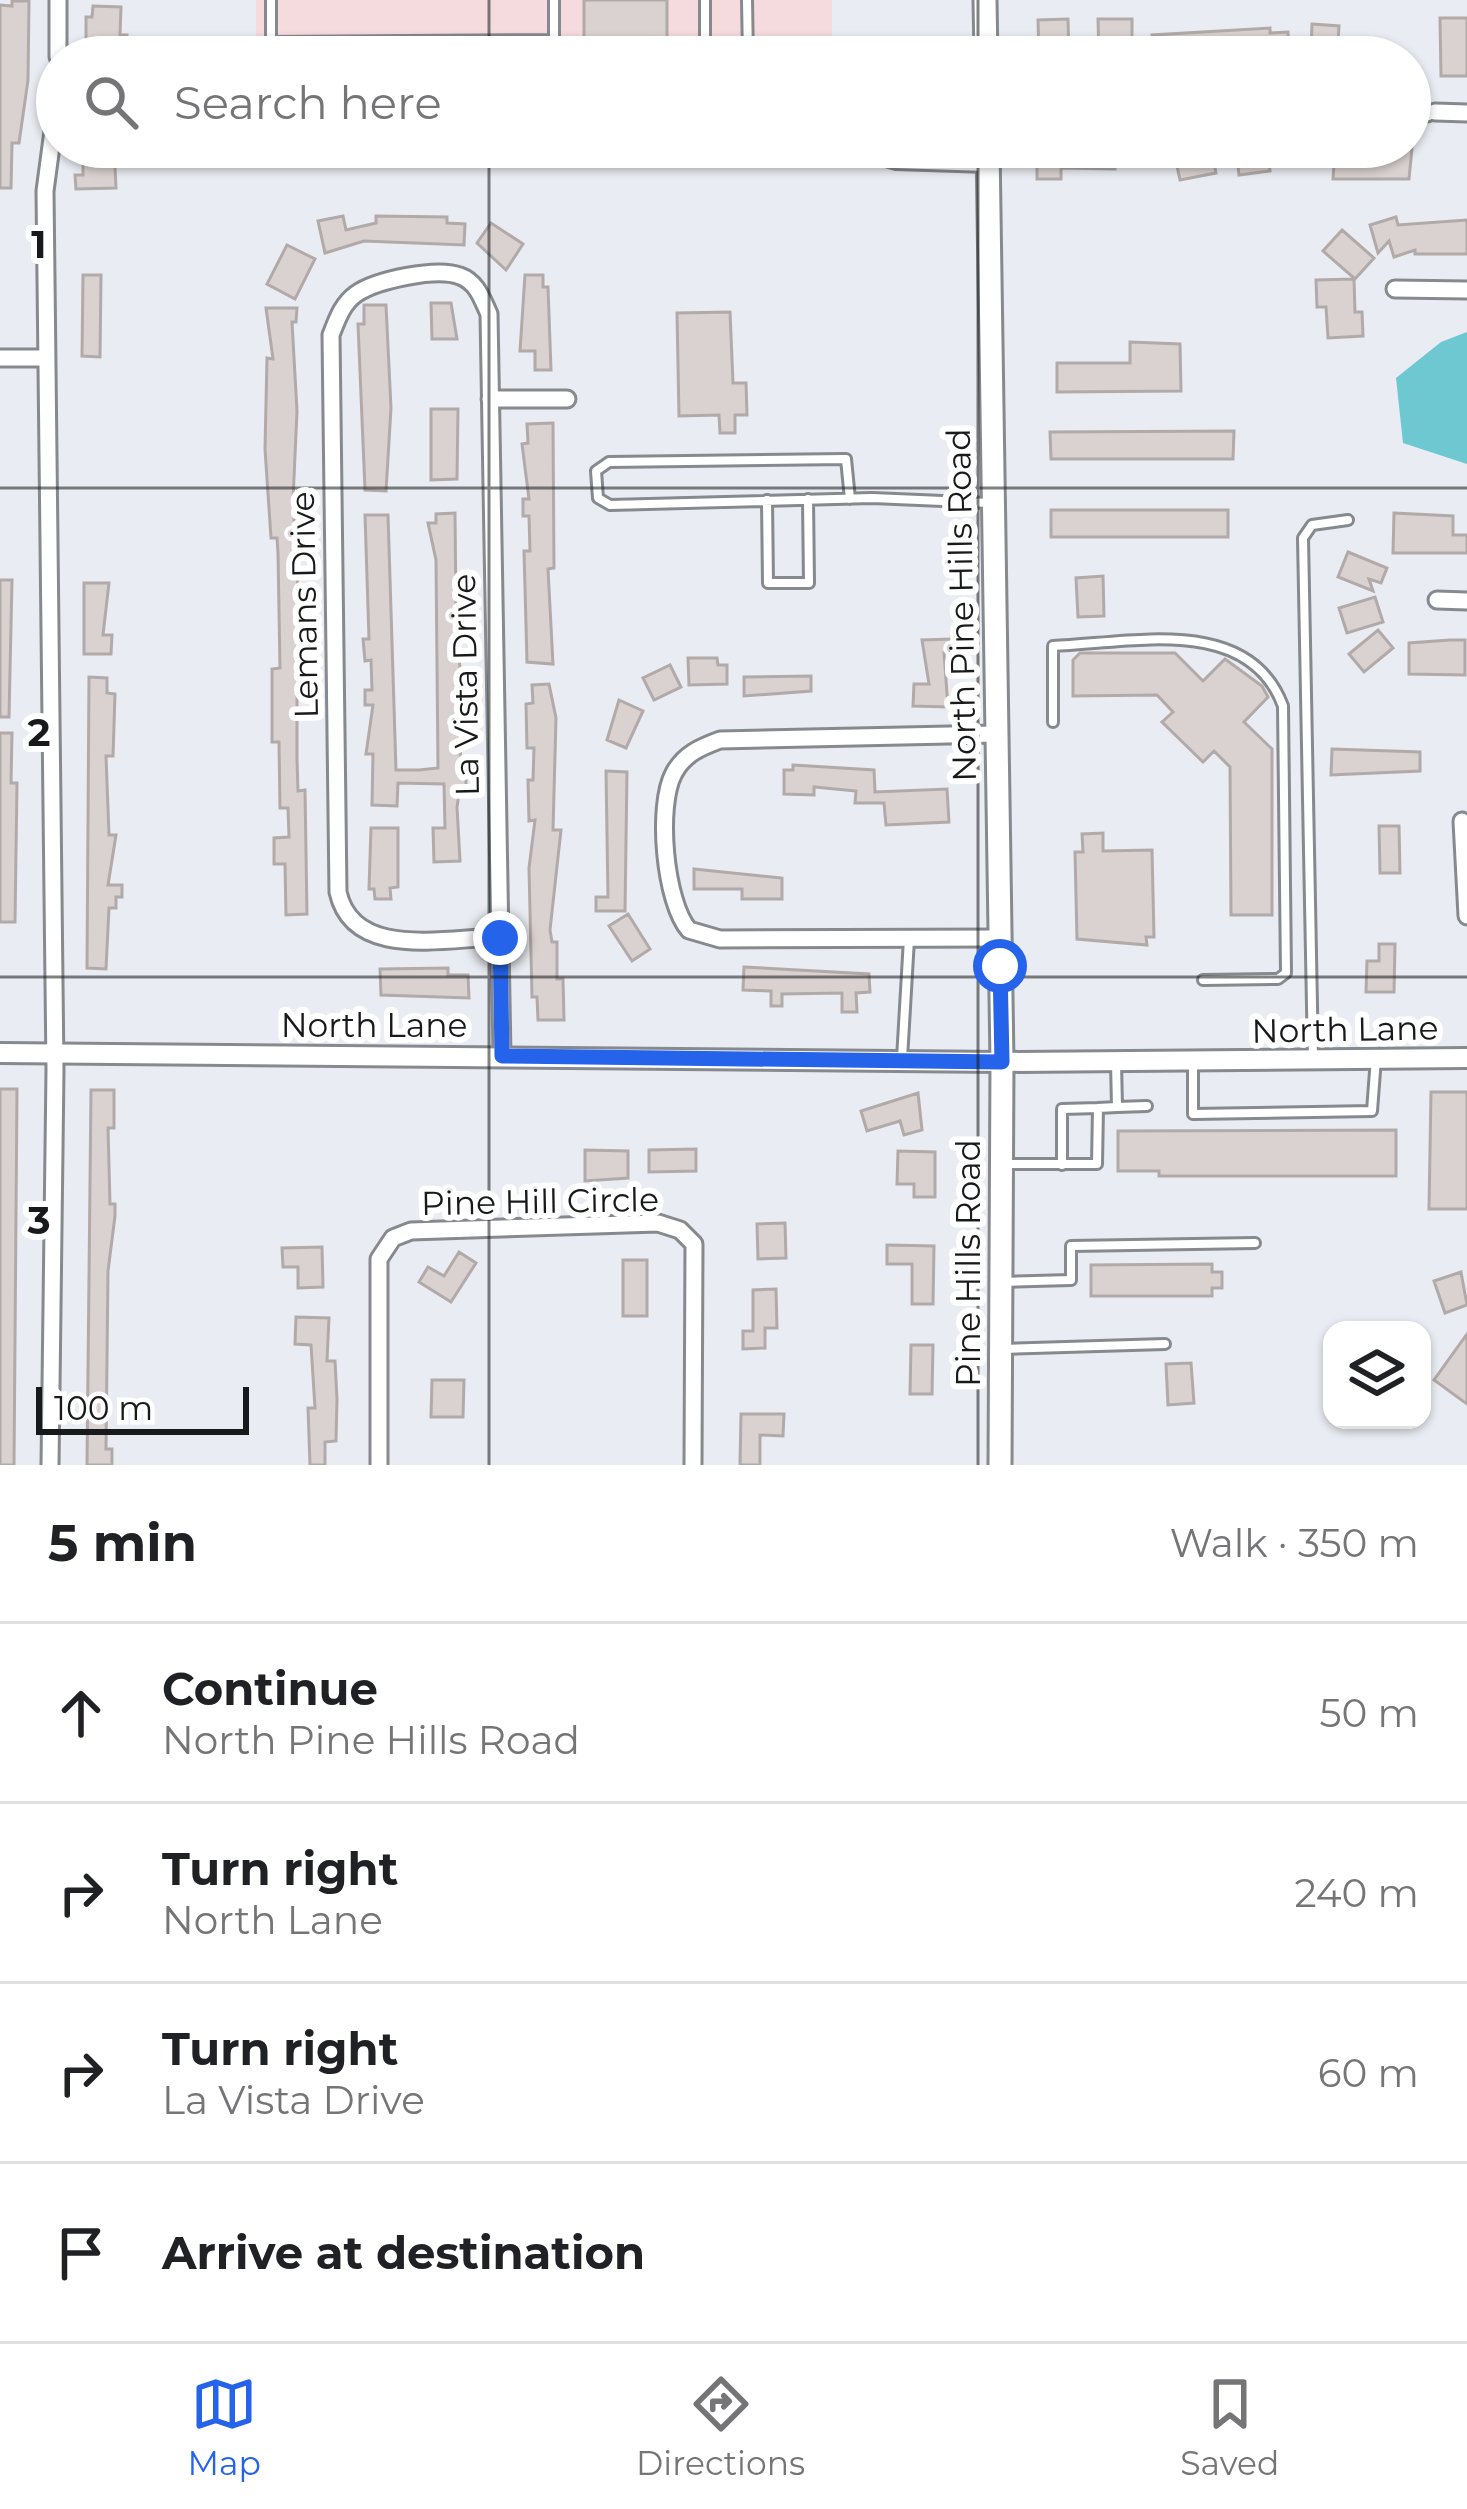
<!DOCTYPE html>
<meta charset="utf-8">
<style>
body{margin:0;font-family:Montserrat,sans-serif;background:#f2f2f2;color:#202124}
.controls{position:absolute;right:36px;bottom:36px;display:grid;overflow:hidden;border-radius:24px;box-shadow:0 3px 9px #0004}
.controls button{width:108px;height:108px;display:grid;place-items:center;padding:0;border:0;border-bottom:3px solid #e0e0e0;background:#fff;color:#202124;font:60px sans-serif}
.scale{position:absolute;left:36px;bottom:30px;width:213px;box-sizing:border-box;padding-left:12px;border:6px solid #18191b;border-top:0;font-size:33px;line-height:42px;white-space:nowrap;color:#18191b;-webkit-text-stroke:9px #fff;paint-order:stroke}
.stop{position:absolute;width:36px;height:36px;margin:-27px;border:9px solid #2563eb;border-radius:50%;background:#fff}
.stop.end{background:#2563eb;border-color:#fff;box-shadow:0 3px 12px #0008}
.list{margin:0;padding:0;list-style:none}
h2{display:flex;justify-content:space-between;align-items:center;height:156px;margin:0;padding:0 48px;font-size:51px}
h2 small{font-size:39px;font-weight:400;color:#757577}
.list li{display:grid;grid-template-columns:78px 1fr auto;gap:36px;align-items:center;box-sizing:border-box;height:180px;padding:0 48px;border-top:3px solid #e0e0e0}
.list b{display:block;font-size:45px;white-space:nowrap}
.list p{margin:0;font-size:39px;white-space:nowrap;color:#757577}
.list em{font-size:39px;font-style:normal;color:#757577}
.icon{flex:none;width:66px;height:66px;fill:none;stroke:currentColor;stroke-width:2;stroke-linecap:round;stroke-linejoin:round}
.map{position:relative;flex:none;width:1467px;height:1465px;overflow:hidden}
.search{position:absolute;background:#fff;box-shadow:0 3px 9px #0004;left:36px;right:36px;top:36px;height:132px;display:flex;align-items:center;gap:30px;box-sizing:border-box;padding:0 42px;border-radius:66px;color:#757577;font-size:45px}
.sheet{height:876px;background:#fff}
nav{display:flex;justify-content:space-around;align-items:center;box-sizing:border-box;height:168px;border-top:3px solid #e0e0e0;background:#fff;font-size:33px;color:#757577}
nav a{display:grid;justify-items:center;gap:6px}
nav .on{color:#2563eb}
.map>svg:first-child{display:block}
.commercial{fill:#f5dbde}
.water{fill:#6dc8d2}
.building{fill:#dad2d1;stroke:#b1aaa8;stroke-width:3}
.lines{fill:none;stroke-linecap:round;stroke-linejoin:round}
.service-casing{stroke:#86898e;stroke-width:14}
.minor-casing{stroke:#86898e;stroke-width:21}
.tertiary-casing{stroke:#86898e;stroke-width:24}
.secondary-casing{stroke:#86898e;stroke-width:27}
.service{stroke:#fff;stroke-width:8}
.minor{stroke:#fff;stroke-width:15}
.tertiary{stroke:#fff;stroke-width:18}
.secondary{stroke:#fff;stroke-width:21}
.route{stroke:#2563eb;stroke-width:15}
.grid{fill:none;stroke:#18191b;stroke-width:3;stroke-opacity:0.55}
.labels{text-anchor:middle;stroke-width:12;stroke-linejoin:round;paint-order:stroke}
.street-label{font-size:33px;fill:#18191b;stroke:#fff}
.grid-label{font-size:39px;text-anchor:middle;font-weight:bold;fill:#18191b;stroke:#fff;stroke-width:12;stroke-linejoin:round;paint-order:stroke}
</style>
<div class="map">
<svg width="1467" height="1465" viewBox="0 0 1467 1465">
<rect width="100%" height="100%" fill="#e9ecf2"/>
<path class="commercial" d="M 256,0 L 832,0 L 832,57 L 256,57 Z
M 256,147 L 831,147 L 831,163 L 256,154 Z"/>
<path class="water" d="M 1467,332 L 1467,464 L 1403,443 L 1396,378 L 1441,342 Z"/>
<path class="building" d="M 584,0 L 667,0 L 667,40 L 584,41 Z
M 12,1 L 29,1 L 28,80 L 19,143 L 12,143 L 11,188 L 0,188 L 0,5 L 12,6 Z
M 93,6 L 121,7 L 120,35 L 127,35 L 126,55 L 86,57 L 86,17 L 92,17 Z
M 1440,18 L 1467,18 L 1467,76 L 1441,76 Z
M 1068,19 L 1069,57 L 1039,57 L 1038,20 Z
M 1098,19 L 1132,19 L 1132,57 L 1099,57 Z
M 1312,24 L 1339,26 L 1337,57 L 1311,52 Z
M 1270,28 L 1270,33 L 1288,32 L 1289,57 L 1153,57 L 1152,35 Z
M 90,147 L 114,147 L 116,188 L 76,189 L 75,175 L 83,175 L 83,163 L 89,163 Z
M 1037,147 L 1115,147 L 1115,169 L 1061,168 L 1061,179 L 1037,179 Z
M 1173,147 L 1211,147 L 1216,173 L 1180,180 Z
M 1236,147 L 1267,147 L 1270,171 L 1239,175 Z
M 1335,147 L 1412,148 L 1409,179 L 1333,179 Z
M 343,216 L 346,230 L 376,223 L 376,216 L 447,217 L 447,223 L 465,224 L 464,245 L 364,241 L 325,253 L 318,221 Z
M 1396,217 L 1398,225 L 1467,220 L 1467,254 L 1415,254 L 1415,250 L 1394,257 L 1389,241 L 1378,253 L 1370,225 Z
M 491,223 L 523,244 L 506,270 L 477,243 Z
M 1342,230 L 1374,258 L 1355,279 L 1323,251 Z
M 287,245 L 315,259 L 295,299 L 267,284 Z
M 83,275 L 101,275 L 100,357 L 82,356 Z
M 525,275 L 543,275 L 543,287 L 548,287 L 551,370 L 535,370 L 535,351 L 520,351 Z
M 1354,279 L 1355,312 L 1362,312 L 1363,336 L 1328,338 L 1326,307 L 1317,307 L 1316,280 Z
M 431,303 L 451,303 L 457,339 L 432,339 Z
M 364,305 L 386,305 L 391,408 L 386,491 L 365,490 L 358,324 L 364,324 Z
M 266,308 L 297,308 L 296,322 L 292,322 L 297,411 L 293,500 L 303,684 L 297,684 L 297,759 L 298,791 L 305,790 L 307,914 L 286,915 L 285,864 L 274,864 L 274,838 L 289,837 L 288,808 L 280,808 L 279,742 L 272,742 L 272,669 L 280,668 L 278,553 L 277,538 L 271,538 L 265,449 L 267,358 L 273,359 Z
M 730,312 L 733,383 L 746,383 L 747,415 L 735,415 L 735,433 L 720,433 L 719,415 L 679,416 L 677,313 Z
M 1130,342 L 1180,344 L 1181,391 L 1057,392 L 1057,363 L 1130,363 Z
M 431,409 L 458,409 L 457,479 L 431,480 Z
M 553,423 L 554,568 L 548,569 L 553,664 L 527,662 L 524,551 L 530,551 L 529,516 L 523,516 L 523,499 L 529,499 L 522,444 L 528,443 L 527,424 Z
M 1234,431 L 1233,459 L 1051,459 L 1050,432 Z
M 1051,510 L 1228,510 L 1228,537 L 1051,537 Z
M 455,513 L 456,613 L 463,613 L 463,632 L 457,632 L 464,716 L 459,768 L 466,767 L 466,787 L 460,787 L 457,807 L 460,861 L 434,862 L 433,828 L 445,828 L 444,784 L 398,783 L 397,806 L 372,805 L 373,754 L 366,754 L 373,705 L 365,705 L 365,690 L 372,690 L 371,660 L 365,661 L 363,639 L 369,639 L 365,515 L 388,515 L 396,770 L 419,770 L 438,768 L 436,560 L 428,523 L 436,523 L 436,514 Z
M 1394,513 L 1453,516 L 1453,535 L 1467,535 L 1467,553 L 1393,553 Z
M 1348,552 L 1387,568 L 1381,583 L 1369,579 L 1373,591 L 1338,577 Z
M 1103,576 L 1104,616 L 1078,617 L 1076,578 Z
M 0,580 L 12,580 L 9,717 L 0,717 Z
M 84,583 L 109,583 L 103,635 L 112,635 L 111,654 L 84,654 Z
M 1375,597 L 1383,622 L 1347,633 L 1339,608 Z
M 1378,630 L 1393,648 L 1364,672 L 1349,654 Z
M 952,639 L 953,652 L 944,653 L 948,707 L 913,706 L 914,684 L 929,684 L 922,640 Z
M 1450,640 L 1465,640 L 1465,675 L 1409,674 L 1409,643 Z
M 1080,653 L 1175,653 L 1203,681 L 1225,659 L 1262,686 L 1268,697 L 1244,722 L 1272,749 L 1272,915 L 1231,915 L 1230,767 L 1214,751 L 1203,762 L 1162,722 L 1173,712 L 1157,695 L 1073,696 L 1073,660 Z
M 688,658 L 717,658 L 718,665 L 727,665 L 727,684 L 689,685 Z
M 670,665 L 681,687 L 654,700 L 643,678 Z
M 811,676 L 811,691 L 744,696 L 744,677 Z
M 89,677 L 107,678 L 107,693 L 115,694 L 113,756 L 106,756 L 109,835 L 116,835 L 108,885 L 122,885 L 122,897 L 116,897 L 116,908 L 109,908 L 106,969 L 87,968 Z
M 549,684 L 556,718 L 553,830 L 561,830 L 550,930 L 552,942 L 557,942 L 557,979 L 563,979 L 564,1020 L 538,1020 L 537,997 L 532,997 L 529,868 L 535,820 L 529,821 L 528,780 L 533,780 L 534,748 L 527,748 L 526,704 L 533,703 L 532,685 Z
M 619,700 L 643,711 L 626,748 L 607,740 Z
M 0,733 L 12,733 L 11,783 L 17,783 L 15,922 L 0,922 Z
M 1332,749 L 1420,752 L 1420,771 L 1331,775 Z
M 793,765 L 874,770 L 875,792 L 947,789 L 949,822 L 886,825 L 884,803 L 855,803 L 856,791 L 814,787 L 814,795 L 784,794 L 784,770 L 793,770 Z
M 606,771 L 627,772 L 625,911 L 596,911 L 596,897 L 608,897 Z
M 1379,826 L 1399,826 L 1400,873 L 1380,873 Z
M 371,828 L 398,828 L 398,887 L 390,888 L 391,899 L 375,899 L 374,889 L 369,889 Z
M 1103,833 L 1103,851 L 1152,850 L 1154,937 L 1146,937 L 1147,945 L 1077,939 L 1075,852 L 1083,852 L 1082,834 Z
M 694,869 L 782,878 L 782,899 L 742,899 L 742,889 L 694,889 Z
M 628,914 L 650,949 L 632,961 L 609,926 Z
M 1379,944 L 1395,944 L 1394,992 L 1366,992 L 1367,961 L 1379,961 Z
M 744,967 L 869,974 L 870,992 L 856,993 L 857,1012 L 842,1012 L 842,993 L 782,994 L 782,1006 L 771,1006 L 771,991 L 743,990 Z
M 448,968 L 448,975 L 468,975 L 469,998 L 381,995 L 380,969 Z
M 0,1089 L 17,1089 L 14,1465 L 0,1465 Z
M 91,1090 L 114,1090 L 114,1128 L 108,1128 L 110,1204 L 115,1204 L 115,1216 L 108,1271 L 106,1449 L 112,1449 L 112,1465 L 87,1465 Z
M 1431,1092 L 1467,1092 L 1467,1209 L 1429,1209 Z
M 918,1093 L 922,1130 L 904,1135 L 900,1121 L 867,1131 L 861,1111 Z
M 1396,1130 L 1396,1176 L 1159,1176 L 1159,1171 L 1118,1171 L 1118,1131 Z
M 696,1149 L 696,1171 L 649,1172 L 649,1150 Z
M 585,1150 L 628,1151 L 628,1178 L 585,1181 Z
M 898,1151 L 935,1152 L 935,1197 L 914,1197 L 914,1184 L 897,1184 Z
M 785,1223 L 786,1258 L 758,1259 L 757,1224 Z
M 887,1245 L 934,1246 L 933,1304 L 912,1304 L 912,1264 L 887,1264 Z
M 322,1247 L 323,1287 L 298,1288 L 298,1267 L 283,1267 L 282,1248 Z
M 459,1252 L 476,1263 L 451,1302 L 419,1282 L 428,1267 L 444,1276 Z
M 623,1260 L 647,1260 L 647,1316 L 623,1316 Z
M 1212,1264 L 1212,1272 L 1222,1272 L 1222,1288 L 1212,1288 L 1212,1296 L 1091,1296 L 1091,1265 Z
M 1461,1272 L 1467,1305 L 1445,1313 L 1434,1281 Z
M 776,1289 L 777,1328 L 765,1328 L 765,1348 L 743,1349 L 743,1331 L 753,1331 L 753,1290 Z
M 296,1317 L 329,1318 L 327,1361 L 335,1361 L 337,1399 L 336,1441 L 325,1442 L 325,1465 L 310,1465 L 308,1408 L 315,1408 L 311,1345 L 295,1344 Z
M 1467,1334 L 1467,1404 L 1434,1380 Z
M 911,1345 L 933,1345 L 932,1394 L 910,1394 Z
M 1191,1363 L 1194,1403 L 1168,1405 L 1166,1364 Z
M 432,1380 L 464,1380 L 463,1417 L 431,1417 Z
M 741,1414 L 784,1414 L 783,1436 L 760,1435 L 760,1465 L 740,1465 Z"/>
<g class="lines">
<defs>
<path id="service" d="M 554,0 L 554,57
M 705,0 L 705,57
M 747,0 L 748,57
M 271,42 L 554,40
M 271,57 L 271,0
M 568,147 L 651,147
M 837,147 L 896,164 L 987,167
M 850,499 L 846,459 L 609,462 L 596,471 L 598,498 L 610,505 L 872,498 L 990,503
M 767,500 L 768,583 L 809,583 L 808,499
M 1053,722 L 1053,646 C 1131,643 1249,614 1283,706 L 1286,973 L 1278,979 L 1203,980
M 1313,1058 L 1303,538 L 1312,525 L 1348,520
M 902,1059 L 909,939
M 1116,1062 L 1117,1107 L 1147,1106
M 1193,1062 L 1193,1114 L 1372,1111 L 1376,1058
M 1003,1164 L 1097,1164 L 1098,1108 L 1117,1107
M 1062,1165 L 1062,1109 L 1098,1108
M 1002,1282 L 1071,1280 L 1071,1246 L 1255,1243
M 1002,1349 L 1165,1344"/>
<path id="minor" d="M 58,57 L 58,0
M 1435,112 L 1467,113
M 1410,114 L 1427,113
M 1395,289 L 1467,290
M 0,358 L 46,358
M 490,399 L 567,399
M 1437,600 L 1467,601
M 996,734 L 720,740 C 701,747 684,754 674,773 C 656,806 665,903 689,930 L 720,939 L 1000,938
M 1462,821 L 1467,916
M 499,937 C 444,938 353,960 338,892 L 331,335 C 337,320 342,304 356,294 C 376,280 437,267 460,276 C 477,282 482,299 489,314 L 502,1056
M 50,1465 L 55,1070 L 45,191 L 57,101
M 379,1465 L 379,1259 L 393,1238 L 411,1231 L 658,1223 L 680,1230 L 694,1244 L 693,1465"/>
<path id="tertiary" d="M 0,1053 L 1002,1062 L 1467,1058"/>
<path id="secondary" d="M 985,0 L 986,57
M 988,147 L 1002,1062 L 1000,1465"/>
</defs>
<use href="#service" class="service-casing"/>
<use href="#minor" class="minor-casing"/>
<use href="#tertiary" class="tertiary-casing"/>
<use href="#secondary" class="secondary-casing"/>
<use href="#service" class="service"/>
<use href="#minor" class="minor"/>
<use href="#tertiary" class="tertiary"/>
<use href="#secondary" class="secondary"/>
</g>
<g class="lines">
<path class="route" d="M 500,938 L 502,1056 L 1002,1062 L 1000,966"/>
</g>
<path class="grid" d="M 489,0 L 489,57M 978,0 L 978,57M 489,147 L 489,1465M 978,147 L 978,1465M 0,488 L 1467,488M 0,977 L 1467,977"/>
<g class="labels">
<g class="street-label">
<text transform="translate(304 605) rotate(-91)" y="12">Lemans Drive</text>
<text transform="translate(961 605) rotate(-91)" y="12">North Pine Hills Road</text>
<text transform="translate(465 685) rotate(-91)" y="12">La Vista Drive</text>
<text x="374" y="1037">North Lane</text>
<text transform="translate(1345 1029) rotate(-1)" y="12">North Lane</text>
<text transform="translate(540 1201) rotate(-1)" y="12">Pine Hill Circle</text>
<text transform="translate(968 1263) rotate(-90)" y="12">Pine Hills Road</text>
</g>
</g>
<g class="grid-label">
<text x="39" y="258">1</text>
<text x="39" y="746">2</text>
<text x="39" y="1234">3</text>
</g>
</svg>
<div class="controls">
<button><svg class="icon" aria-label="layers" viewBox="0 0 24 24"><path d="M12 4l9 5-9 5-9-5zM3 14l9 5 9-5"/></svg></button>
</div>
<div class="scale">100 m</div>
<div class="stop" style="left:1000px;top:966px"></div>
<div class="stop end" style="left:500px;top:938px"></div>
<div class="search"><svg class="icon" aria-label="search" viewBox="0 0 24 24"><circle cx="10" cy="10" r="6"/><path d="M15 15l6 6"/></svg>Search here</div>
</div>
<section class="sheet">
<h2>5 min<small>Walk · 350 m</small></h2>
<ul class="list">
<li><svg class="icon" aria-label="ahead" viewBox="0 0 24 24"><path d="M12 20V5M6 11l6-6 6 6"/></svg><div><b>Continue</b><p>North Pine Hills Road</p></div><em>50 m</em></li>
<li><svg class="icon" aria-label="right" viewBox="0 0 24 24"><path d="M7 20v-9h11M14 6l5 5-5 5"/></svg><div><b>Turn right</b><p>North Lane</p></div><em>240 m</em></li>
<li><svg class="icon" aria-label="right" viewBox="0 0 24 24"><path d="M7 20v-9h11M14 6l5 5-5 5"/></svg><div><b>Turn right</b><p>La Vista Drive</p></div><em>60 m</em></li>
<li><svg class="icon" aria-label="arrive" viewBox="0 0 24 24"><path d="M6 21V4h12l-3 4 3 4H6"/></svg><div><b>Arrive at destination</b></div></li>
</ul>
</section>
<nav>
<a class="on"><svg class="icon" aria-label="map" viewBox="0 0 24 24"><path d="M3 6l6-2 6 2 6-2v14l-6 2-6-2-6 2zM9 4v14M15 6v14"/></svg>Map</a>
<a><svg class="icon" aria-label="directions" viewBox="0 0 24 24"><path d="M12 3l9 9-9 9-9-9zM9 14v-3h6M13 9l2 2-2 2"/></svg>Directions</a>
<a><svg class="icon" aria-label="saved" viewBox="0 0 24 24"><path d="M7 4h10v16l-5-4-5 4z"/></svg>Saved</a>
</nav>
